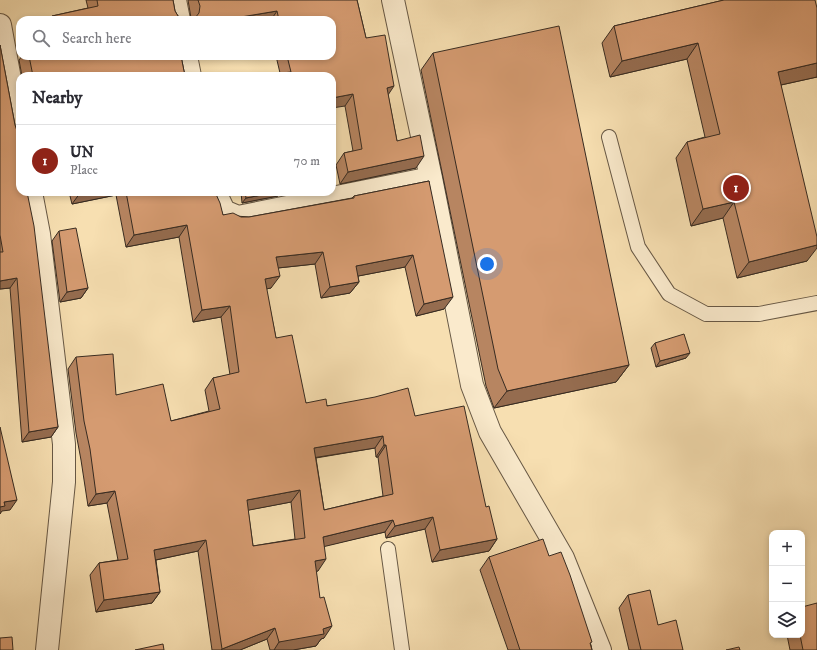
<!DOCTYPE html>
<meta charset="utf-8">
<style>
body{margin:0;font-family:"IM FELL DW Pica",serif;background:#f7f7f7;color:#2b2b33}
.controls{position:absolute;right:12px;bottom:12px;display:grid;overflow:hidden;border-radius:8px;box-shadow:0 2px 6px #0003}
.controls button{width:36px;height:36px;display:grid;place-items:center;padding:0;border:0;border-bottom:1px solid #e1e1e2;background:#fff;color:#2b2b33;font:20px sans-serif}
.you{position:absolute;left:487px;top:264px;width:14px;height:14px;margin:-10px;border:3px solid #fff;border-radius:50%;background:#1a73e8;box-shadow:0 0 0 6px #1a73e833}
.badge{display:grid;place-items:center;width:26px;height:26px;border-radius:50%;background:#8f2418;color:#fff;font-size:13px;font-weight:700}
.pin{position:absolute;translate:-50% -50%;border:2px solid #fff;box-shadow:0 1px 4px #0006}
.list{margin:0;padding:0;list-style:none}
h2{display:flex;justify-content:space-between;align-items:center;height:52px;margin:0;padding:0 16px;font-size:17px}
h2 small{font-size:13px;font-weight:400;color:#7c7c81}
.list li{display:grid;grid-template-columns:26px 1fr auto;gap:12px;align-items:center;box-sizing:border-box;height:72px;padding:0 16px;border-top:1px solid #e1e1e2}
.list b{display:block;font-size:15px;white-space:nowrap}
.list p{margin:0;font-size:13px;white-space:nowrap;color:#7c7c81}
.list em{font-size:13px;font-style:normal;color:#7c7c81}
.icon{flex:none;width:22px;height:22px;fill:none;stroke:currentColor;stroke-width:2;stroke-linecap:round;stroke-linejoin:round}
.map{position:relative;flex:none;width:817px;height:650px;overflow:hidden}
.search{position:absolute;background:#fff;box-shadow:0 2px 6px #0003;left:16px;top:16px;width:320px;height:44px;display:flex;align-items:center;gap:10px;box-sizing:border-box;padding:0 14px;border-radius:12px;color:#7c7c81;font-size:15px}
.panel{position:absolute;background:#fff;box-shadow:0 2px 6px #0003;left:16px;top:72px;width:320px;height:124px;border-radius:12px}
.map>svg:first-child{display:block}
.lines{fill:none;stroke-linecap:round;stroke-linejoin:round}
.lane-casing{stroke:#675845;stroke-width:16}
.street-casing{stroke:#675845;stroke-width:24}
.lane{stroke:#faeacc;stroke-width:14}
.street{stroke:#faeacc;stroke-width:22}
.wall{fill:#b78561;stroke:#372b21;fill-rule:evenodd}
.shaded-wall{fill:#956c4f;stroke:#372b21}
.building{fill:#d59b71;stroke:#372b21;fill-rule:evenodd}
</style>
<div class="map">
<svg width="817" height="650" viewBox="0 0 817 650">
<rect width="100%" height="100%" fill="#f7dfb1"/>
<filter id="stains"><feTurbulence type="fractalNoise" baseFrequency=".005" numOctaves="4"/><feColorMatrix values="0 0 0 0 .2 0 0 0 0 .09 0 0 0 0 .02 0 0 0 .5 -.17"/></filter>
<radialGradient id="worn" r=".72"><stop offset=".6" stop-color="#630" stop-opacity="0"/><stop offset="1" stop-color="#630" stop-opacity=".3"/></radialGradient>
<g class="lines">
<defs>
<path id="lane" d="M 609,137 L 638,247 L 669,294 L 706,314 L 759,314 L 817,303
M 388,549 L 402,650"/>
<path id="street" d="M 175,0 L 179,20
M 393,0 L 431,178 L 472,385 L 490,432 L 563,558 L 600,650
M 0,25 L 20,133
M 186,56 L 190,76
M 31,192 L 39,234 L 64,444 L 64,482 L 47,650
M 215,192 L 224,211 L 238,217 L 431,178"/>
</defs>
<use href="#lane" class="lane-casing"/>
<use href="#street" class="street-casing"/>
<use href="#lane" class="lane"/>
<use href="#street" class="street"/>
</g>
<path class="wall" d="M 86,0 L 173,0 L 175,11 L 178,16 L 183,20 L 185,20 L 49,20 L 52,16 L 88,8 Z
M 188,0 L 357,0 L 366,38 L 388,95 L 397,141 L 416,168 L 340,184 L 336,165 L 344,153 L 353,151 L 345,106 L 280,73 L 276,56 L 332,56 L 332,20 L 190,20 L 191,20 L 191,18 Z
M 724,0 L 817,77 L 781,85 L 807,261 L 737,278 L 723,218 L 691,226 L 676,158 L 687,142 L 705,137 L 687,59 L 610,77 L 602,43 L 614,26 Z
M 0,45 L 15,125 L 17,131 L 20,133 L 20,137 L 19,138 L 20,192 L 58,427 L 51,437 L 22,442 L 10,288 L 0,289 Z
M 433,53 L 629,365 L 616,382 L 494,408 L 486,386 L 421,70 Z
M 22,56 L 181,56 L 185,76 L 22,76 L 19,60 Z
M 429,181 L 444,309 L 416,316 L 405,267 L 358,276 L 359,282 L 350,293 L 321,298 L 315,264 L 278,268 L 271,288 L 266,289 L 276,338 L 306,403 L 415,416 L 486,507 L 497,539 L 489,551 L 432,562 L 425,529 L 386,538 L 385,532 L 324,546 L 318,571 L 316,571 L 324,638 L 321,639 L 316,646 L 293,650 L 270,650 L 267,639 L 240,650 L 212,650 L 198,551 L 156,560 L 160,592 L 152,603 L 96,612 L 90,575 L 99,563 L 118,560 L 107,503 L 88,506 L 81,460 L 76,433 L 68,369 L 76,357 L 116,395 L 171,421 L 209,411 L 205,390 L 213,378 L 230,375 L 221,317 L 193,322 L 179,237 L 126,247 L 116,195 L 72,204 L 69,192 L 215,192 L 223,215 L 249,217 L 352,198 L 354,196 ZM 375,448 L 376,457 L 378,457 L 383,496 L 324,510 L 316,458 ZM 291,502 L 295,539 L 253,546 L 248,510 Z
M 241,192 L 281,192 L 278,196 L 242,203 Z
M 59,231 L 88,288 L 81,298 L 60,302 L 52,241 Z
M 655,343 L 686,358 L 656,367 L 651,348 Z
M 549,556 L 591,645 L 592,650 L 508,650 L 480,570 L 489,557 Z
M 628,595 L 683,650 L 629,650 L 619,608 Z
M 787,635 L 802,635 L 817,650 L 790,650 Z"/>
<path class="shaded-wall" d="M 277,11 L 271,20 L 223,20 Z
M 698,43 L 687,59 L 610,77 L 622,61 Z
M 817,63 L 817,77 L 767,88 L 778,72 Z
M 394,86 L 386,98 L 387,88 Z
M 353,94 L 345,106 L 332,108 L 332,98 Z
M 424,156 L 416,168 L 340,184 L 348,172 Z
M 83,192 L 118,192 L 116,195 L 72,204 L 80,193 Z
M 277,192 L 281,192 L 278,196 L 242,203 L 246,198 Z
M 734,202 L 723,218 L 691,226 L 703,209 Z
M 187,225 L 179,237 L 126,247 L 134,235 Z
M 817,245 L 817,248 L 807,261 L 737,278 L 749,262 Z
M 323,252 L 315,264 L 268,269 L 276,257 Z
M 413,255 L 405,267 L 348,278 L 356,266 Z
M 280,276 L 271,288 L 256,291 L 265,279 Z
M 17,278 L 10,288 L 0,289 L 0,281 Z
M 359,282 L 350,293 L 321,298 L 330,287 Z
M 88,288 L 81,298 L 60,302 L 67,292 Z
M 453,297 L 444,309 L 416,316 L 424,304 Z
M 230,306 L 221,317 L 193,322 L 202,310 Z
M 690,353 L 686,358 L 656,367 L 660,361 Z
M 629,365 L 616,382 L 494,408 L 507,391 Z
M 58,427 L 51,437 L 22,442 L 29,432 Z
M 383,436 L 375,448 L 306,459 L 314,448 Z
M 384,445 L 386,445 L 378,457 L 376,457 Z
M 300,490 L 291,502 L 239,512 L 247,500 Z
M 115,491 L 107,503 L 88,506 L 96,494 Z
M 17,500 L 10,510 L 2,511 L 0,514 L 0,507 L 4,502 Z
M 433,517 L 425,529 L 386,538 L 395,526 Z
M 393,520 L 385,532 L 314,549 L 323,537 Z
M 497,539 L 489,551 L 432,562 L 440,550 Z
M 206,540 L 198,551 L 146,562 L 154,550 Z
M 326,559 L 318,571 L 306,573 L 315,561 Z
M 160,592 L 152,603 L 96,612 L 104,600 Z
M 332,626 L 324,638 L 321,639 L 316,646 L 293,650 L 274,650 L 279,642 Z
M 275,628 L 267,639 L 240,650 L 221,650 L 222,649 Z"/>
<path class="building" d="M 97,0 L 173,0 L 175,11 L 178,16 L 183,20 L 185,20 L 53,20 L 52,16 L 98,6 Z
M 198,0 L 357,0 L 366,38 L 385,35 L 394,86 L 387,88 L 397,141 L 420,135 L 424,156 L 348,172 L 344,153 L 362,149 L 353,94 L 332,98 L 332,76 L 257,76 L 291,72 L 287,56 L 332,56 L 332,20 L 279,20 L 277,11 L 223,20 L 190,20 L 195,18 L 199,13 L 200,6 Z
M 724,0 L 815,0 L 817,8 L 817,63 L 778,72 L 817,237 L 817,245 L 749,262 L 734,202 L 703,209 L 687,142 L 720,134 L 698,43 L 622,61 L 614,26 Z
M 559,26 L 629,365 L 507,391 L 498,369 L 433,53 Z
M 0,45 L 15,125 L 17,131 L 20,133 L 20,134 L 18,135 L 20,141 L 20,192 L 27,192 L 34,226 L 58,427 L 29,432 L 17,278 L 0,281 L 0,252 L 3,252 L 0,235 Z
M 29,56 L 181,56 L 185,76 L 33,76 Z
M 429,181 L 453,297 L 424,304 L 413,255 L 356,266 L 359,282 L 330,287 L 323,252 L 276,257 L 280,276 L 265,279 L 276,338 L 292,335 L 306,403 L 326,399 L 327,406 L 375,397 L 408,388 L 415,416 L 464,406 L 486,507 L 489,506 L 497,539 L 440,550 L 433,517 L 395,526 L 393,520 L 323,537 L 326,559 L 315,561 L 320,598 L 324,597 L 332,626 L 323,629 L 324,634 L 279,642 L 275,628 L 222,649 L 206,540 L 154,550 L 160,592 L 104,600 L 99,563 L 128,559 L 115,491 L 96,494 L 90,449 L 84,421 L 76,357 L 113,354 L 116,395 L 163,384 L 171,421 L 220,409 L 213,378 L 239,372 L 230,306 L 202,310 L 187,225 L 134,235 L 126,192 L 215,192 L 220,203 L 223,215 L 233,213 L 241,217 L 249,217 L 354,198 L 354,196 ZM 383,436 L 384,445 L 386,445 L 393,494 L 324,510 L 314,448 ZM 300,490 L 305,538 L 253,546 L 247,500 Z
M 245,192 L 277,192 L 246,198 Z
M 76,228 L 88,288 L 67,292 L 59,231 Z
M 684,334 L 690,353 L 660,361 L 655,343 Z
M 0,427 L 17,500 L 4,502 L 5,506 L 0,507 Z
M 543,539 L 549,556 L 561,552 L 570,575 L 592,642 L 590,643 L 592,650 L 520,650 L 489,557 Z
M 650,590 L 658,625 L 676,620 L 683,650 L 641,650 L 628,595 Z
M 817,603 L 817,650 L 803,650 L 800,635 L 802,635 L 802,607 Z
M 12,637 L 13,650 L 0,650 L 0,638 Z
M 163,644 L 164,650 L 135,650 Z
M 739,647 L 740,650 L 726,650 Z"/>
<rect width="100%" height="100%" filter="url(#stains)"/>
<rect width="100%" height="100%" fill="url(#worn)"/>
</svg>
<div class="controls">
<button>+</button>
<button>−</button>
<button><svg class="icon" aria-label="layers" viewBox="0 0 24 24"><path d="M12 4l9 5-9 5-9-5zM3 14l9 5 9-5"/></svg></button>
</div>
<div class="you"></div>
<div class="pin badge" style="left:736px;top:188px">1</div>
<div class="search"><svg class="icon" aria-label="search" viewBox="0 0 24 24"><circle cx="10" cy="10" r="6"/><path d="M15 15l6 6"/></svg>Search here</div>
<section class="panel">
<h2>Nearby<small></small></h2>
<ul class="list">
<li><span class="badge">1</span><div><b>UN</b><p>Place</p></div><em>70 m</em></li>
</ul>
</section>
</div>
